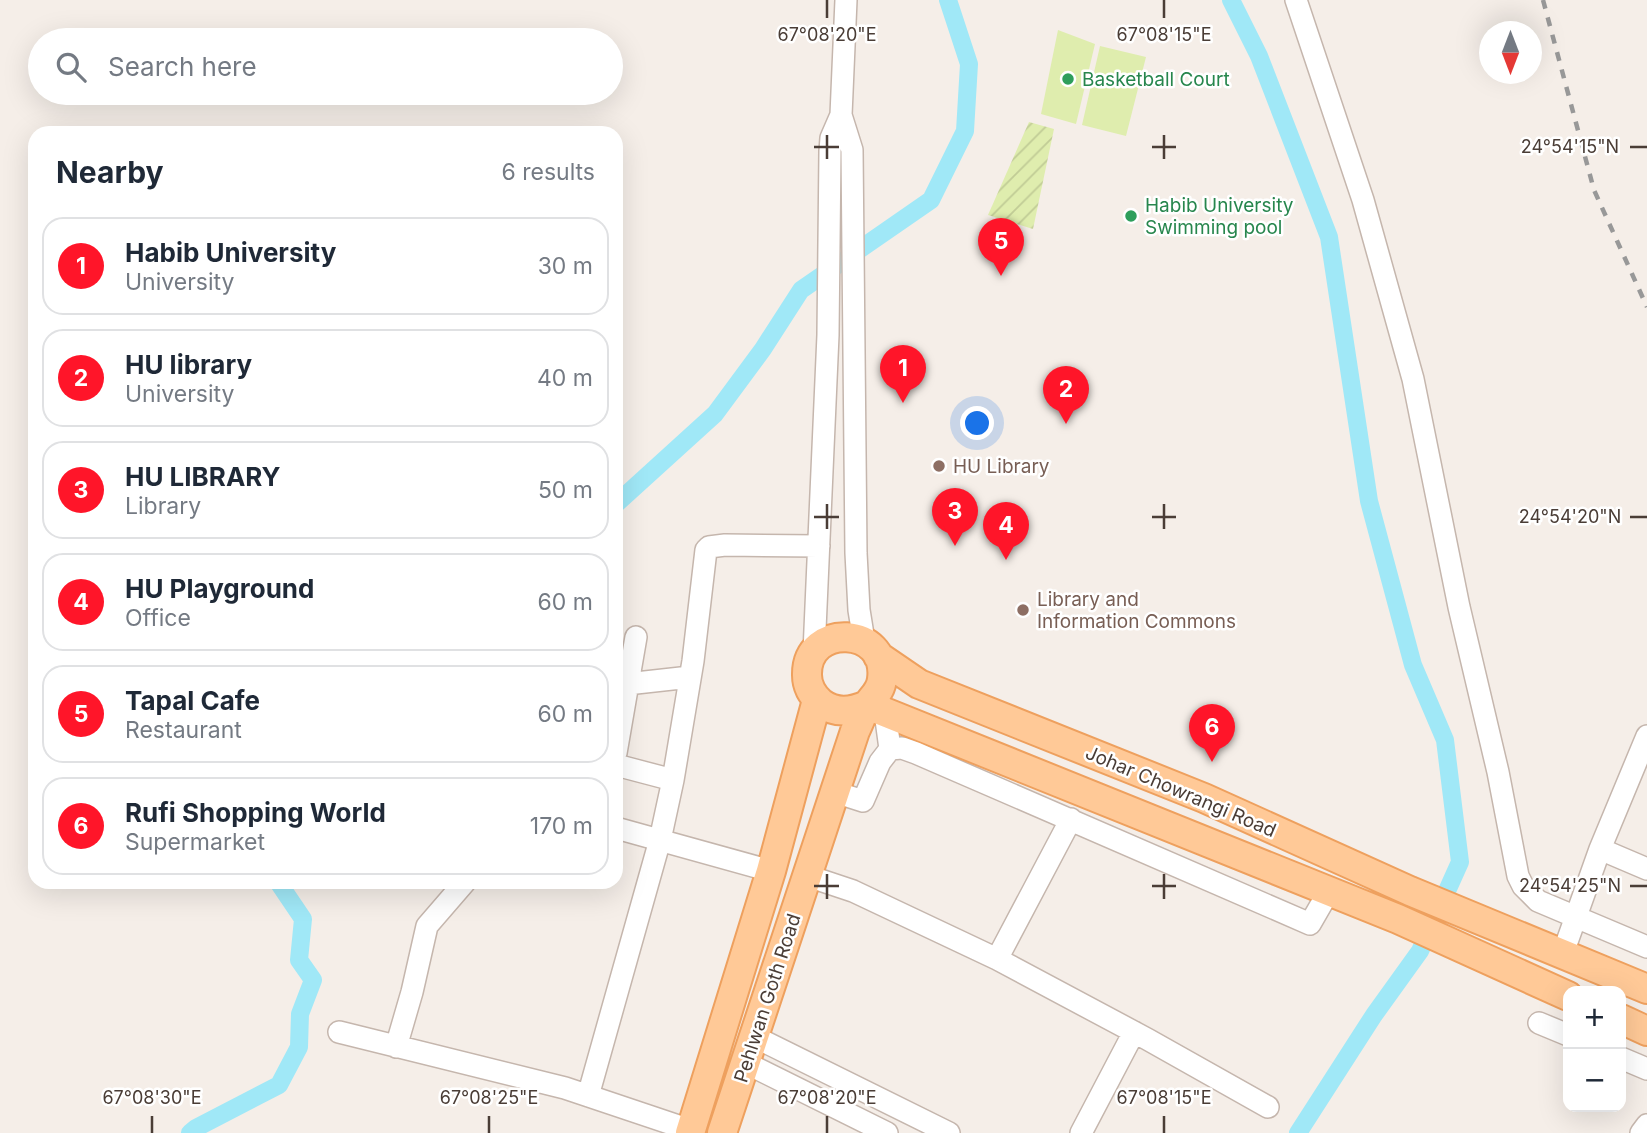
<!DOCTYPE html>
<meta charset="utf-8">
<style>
body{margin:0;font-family:Inter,sans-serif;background:#f6f6f7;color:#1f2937}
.controls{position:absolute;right:21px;bottom:21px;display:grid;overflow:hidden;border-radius:14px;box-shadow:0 7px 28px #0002}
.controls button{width:63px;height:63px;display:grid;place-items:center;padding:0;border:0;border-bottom:2px solid #e0e1e3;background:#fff;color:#1f2937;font:35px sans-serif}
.compass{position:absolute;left:1479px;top:21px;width:63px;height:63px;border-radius:50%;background:#fff;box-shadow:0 7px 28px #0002;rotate:180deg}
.you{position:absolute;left:978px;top:424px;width:24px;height:24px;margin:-18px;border:5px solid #fff;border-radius:50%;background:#1a73e8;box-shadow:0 0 0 10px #1a73e833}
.badge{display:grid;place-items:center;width:46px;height:46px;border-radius:50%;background:#ff1529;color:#fff;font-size:23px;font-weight:700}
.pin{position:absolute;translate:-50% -58px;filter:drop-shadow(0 2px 4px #0008)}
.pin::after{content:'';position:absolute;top:37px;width:24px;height:21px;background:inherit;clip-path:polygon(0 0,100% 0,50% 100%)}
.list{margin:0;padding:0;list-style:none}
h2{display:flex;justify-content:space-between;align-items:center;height:91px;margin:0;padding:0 28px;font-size:30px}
h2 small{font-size:23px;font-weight:400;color:#747a83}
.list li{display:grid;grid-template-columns:46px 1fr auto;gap:21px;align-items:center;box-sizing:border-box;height:98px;margin:0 14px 14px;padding:0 14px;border:2px solid #e0e1e3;border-radius:21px}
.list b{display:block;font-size:26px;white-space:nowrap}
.list p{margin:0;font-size:23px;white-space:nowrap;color:#747a83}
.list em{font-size:23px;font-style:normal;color:#747a83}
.icon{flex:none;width:38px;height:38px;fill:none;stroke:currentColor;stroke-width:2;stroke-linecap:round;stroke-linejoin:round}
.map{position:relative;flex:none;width:1647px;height:1133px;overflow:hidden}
.search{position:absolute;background:#fff;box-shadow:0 7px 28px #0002;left:28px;top:28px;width:595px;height:77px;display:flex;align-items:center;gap:18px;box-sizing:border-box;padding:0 24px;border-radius:38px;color:#747a83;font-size:26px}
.panel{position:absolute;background:#fff;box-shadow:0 7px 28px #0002;left:28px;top:126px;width:595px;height:763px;border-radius:21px}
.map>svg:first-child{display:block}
.garden{fill:url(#garden-furrows)}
.pitch{fill:#dfedae}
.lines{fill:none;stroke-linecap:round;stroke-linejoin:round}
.canal{stroke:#a0e8f7;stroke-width:18}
.minor-casing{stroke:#c5b6ad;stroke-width:24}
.major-casing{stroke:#eea05e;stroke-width:32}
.minor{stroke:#fff;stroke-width:21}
.major{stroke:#ffc997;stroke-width:28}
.rail{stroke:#989898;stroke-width:4.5;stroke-dasharray:9 9;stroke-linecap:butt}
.ticks{fill:none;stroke:#4a3d36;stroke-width:2.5}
.leisure-dot{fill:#2e9e5b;stroke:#fff;stroke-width:2.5}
.education-dot{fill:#8d6e63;stroke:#fff;stroke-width:2.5}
.labels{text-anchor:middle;stroke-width:5;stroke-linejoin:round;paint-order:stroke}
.leisure-label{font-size:19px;fill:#27864d;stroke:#fff;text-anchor:start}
.education-label{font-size:19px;fill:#785e54;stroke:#fff;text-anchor:start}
.street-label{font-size:19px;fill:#4a3d36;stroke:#fff}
.ticks-label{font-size:18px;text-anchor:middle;fill:#4a3d36;stroke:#fff;stroke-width:5;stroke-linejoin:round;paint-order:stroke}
</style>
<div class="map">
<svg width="1647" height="1133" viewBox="0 0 1647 1133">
<defs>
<pattern id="garden-furrows" width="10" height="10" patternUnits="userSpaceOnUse" patternTransform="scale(1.75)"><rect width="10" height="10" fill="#dfedae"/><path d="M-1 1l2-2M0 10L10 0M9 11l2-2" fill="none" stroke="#c1cc96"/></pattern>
</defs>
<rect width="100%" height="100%" fill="#f5eee8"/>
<path class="garden" d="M 1029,122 L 1054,129 L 1033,229 L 988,215 Z"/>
<path class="pitch" d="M 1058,30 L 1095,44 L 1076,124 L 1041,114 Z
M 1100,46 L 1146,57 L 1126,136 L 1082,125 Z"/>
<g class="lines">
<path class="canal" d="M 1231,0 L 1259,56 L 1329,237 L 1369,501 L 1413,665 L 1445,740 L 1460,862 L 1420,951 L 1374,1015 L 1298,1133
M 616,504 L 715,414 L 763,349 L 801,290 L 931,200 L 965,131 L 969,64 L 948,0
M 190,1133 L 196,1128 L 279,1085 L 299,1047 L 300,1014 L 313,980 L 299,960 L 303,919 L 278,882"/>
<defs>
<path id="minor" d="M 846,0 L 841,115 L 852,150 L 856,553 L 859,610 L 864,641
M 1296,0 L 1363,200 L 1413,379 L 1459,607 L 1498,772 L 1518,876 L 1523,886 L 1538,901 L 1647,947
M 814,652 L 828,335 L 830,151 L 831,138 L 841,115
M 627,684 L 690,677
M 885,712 L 890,749 L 902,748 L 916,753 L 1310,924 L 1329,891
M 616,753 L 636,637
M 616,765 L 673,780
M 835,792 L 863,801 L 880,762 L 890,749
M 1071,819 L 997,959 L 1147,1039 L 1268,1107
M 616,828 L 771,871
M 1600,849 L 1647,869
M 808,876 L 853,891 L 997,959
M 1563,953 L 1600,849 L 1647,736
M 1539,1023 L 1568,1035
M 339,1032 L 565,1088 L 690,1130
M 755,1037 L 949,1133
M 396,1047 L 412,992 L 427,926 L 465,882
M 1621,1058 L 1647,1069
M 746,1063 L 887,1133
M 588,1096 L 660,840 L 673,780 L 693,661 L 706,550 L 709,547 L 725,545 L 819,546
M 1081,1133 L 1134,1032
M 1641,1133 L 1647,1125"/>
<path id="major" d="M 878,656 L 919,684 L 1204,798 L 1410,891 L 1647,989
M 867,705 L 1398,919 L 1568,996
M 1621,1019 L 1647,1031
M 690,1133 L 771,871 L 817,700
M 722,1133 L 855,731 C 859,723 862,714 866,707 C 872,697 881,692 882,679 C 889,626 806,622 807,675 C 807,686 813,696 821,703 C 836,714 851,712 867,705"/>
</defs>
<use href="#minor" class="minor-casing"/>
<use href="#major" class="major-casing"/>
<use href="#minor" class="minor"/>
<use href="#major" class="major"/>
<path class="rail" d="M 1543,0 L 1594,190 L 1647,307"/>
</g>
<path class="ticks" d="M 827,0 L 827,18M 1164,0 L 1164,18M 827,135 L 827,159M 1164,135 L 1164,159M 814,147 L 839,147M 1152,147 L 1176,147M 1630,147 L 1647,147M 827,504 L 827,529M 1164,504 L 1164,529M 814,517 L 839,517M 1152,517 L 1176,517M 1630,517 L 1647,517M 827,874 L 827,899M 1164,874 L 1164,899M 814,886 L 839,886M 1152,886 L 1176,886M 1630,886 L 1647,886M 152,1116 L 152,1133M 489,1116 L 489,1133M 827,1116 L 827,1133M 1164,1116 L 1164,1133"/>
<g class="leisure-dot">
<circle cx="1068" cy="79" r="7"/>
<circle cx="1131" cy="216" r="7"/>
</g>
<g class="education-dot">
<circle cx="939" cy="466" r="7"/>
<circle cx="1023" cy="610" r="7"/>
</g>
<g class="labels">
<g class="leisure-label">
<text x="1082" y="86">Basketball Court</text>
<text x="1145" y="212">Habib University<tspan x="1145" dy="22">Swimming pool</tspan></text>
</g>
<g class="education-label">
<text x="953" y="473">HU Library</text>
<text x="1037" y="606">Library and<tspan x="1037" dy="22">Information Commons</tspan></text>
</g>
<g class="street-label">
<text transform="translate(1181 791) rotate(23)" y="7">Johar Chowrangi Road</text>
<text transform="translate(767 998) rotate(-72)" y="7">Pehlwan Goth Road</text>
</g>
</g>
<g class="ticks-label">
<text x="827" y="41">67°08'20"E</text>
<text x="1164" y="41">67°08'15"E</text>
<text x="1570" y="153">24°54'15"N</text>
<text x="1570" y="523">24°54'20"N</text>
<text x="1570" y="892">24°54'25"N</text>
<text x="152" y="1104">67°08'30"E</text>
<text x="489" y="1104">67°08'25"E</text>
<text x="827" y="1104">67°08'20"E</text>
<text x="1164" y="1104">67°08'15"E</text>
</g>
</svg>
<div class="controls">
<button>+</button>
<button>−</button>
</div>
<svg class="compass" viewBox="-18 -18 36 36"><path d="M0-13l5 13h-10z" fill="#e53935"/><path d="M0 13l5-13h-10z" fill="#747a83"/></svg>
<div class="you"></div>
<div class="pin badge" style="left:903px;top:403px">1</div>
<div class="pin badge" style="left:1066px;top:424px">2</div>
<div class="pin badge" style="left:955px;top:546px">3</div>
<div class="pin badge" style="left:1006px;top:560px">4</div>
<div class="pin badge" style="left:1001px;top:276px">5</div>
<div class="pin badge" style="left:1212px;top:762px">6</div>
<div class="search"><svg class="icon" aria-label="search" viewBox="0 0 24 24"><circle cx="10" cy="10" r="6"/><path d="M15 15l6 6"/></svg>Search here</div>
<section class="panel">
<h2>Nearby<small>6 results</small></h2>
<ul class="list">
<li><span class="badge">1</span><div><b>Habib University</b><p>University</p></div><em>30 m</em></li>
<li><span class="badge">2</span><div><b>HU library</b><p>University</p></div><em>40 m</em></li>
<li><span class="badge">3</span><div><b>HU LIBRARY</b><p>Library</p></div><em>50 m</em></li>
<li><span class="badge">4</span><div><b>HU Playground</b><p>Office</p></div><em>60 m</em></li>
<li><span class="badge">5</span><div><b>Tapal Cafe</b><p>Restaurant</p></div><em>60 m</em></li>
<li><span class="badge">6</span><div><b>Rufi Shopping World</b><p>Supermarket</p></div><em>170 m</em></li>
</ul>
</section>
</div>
